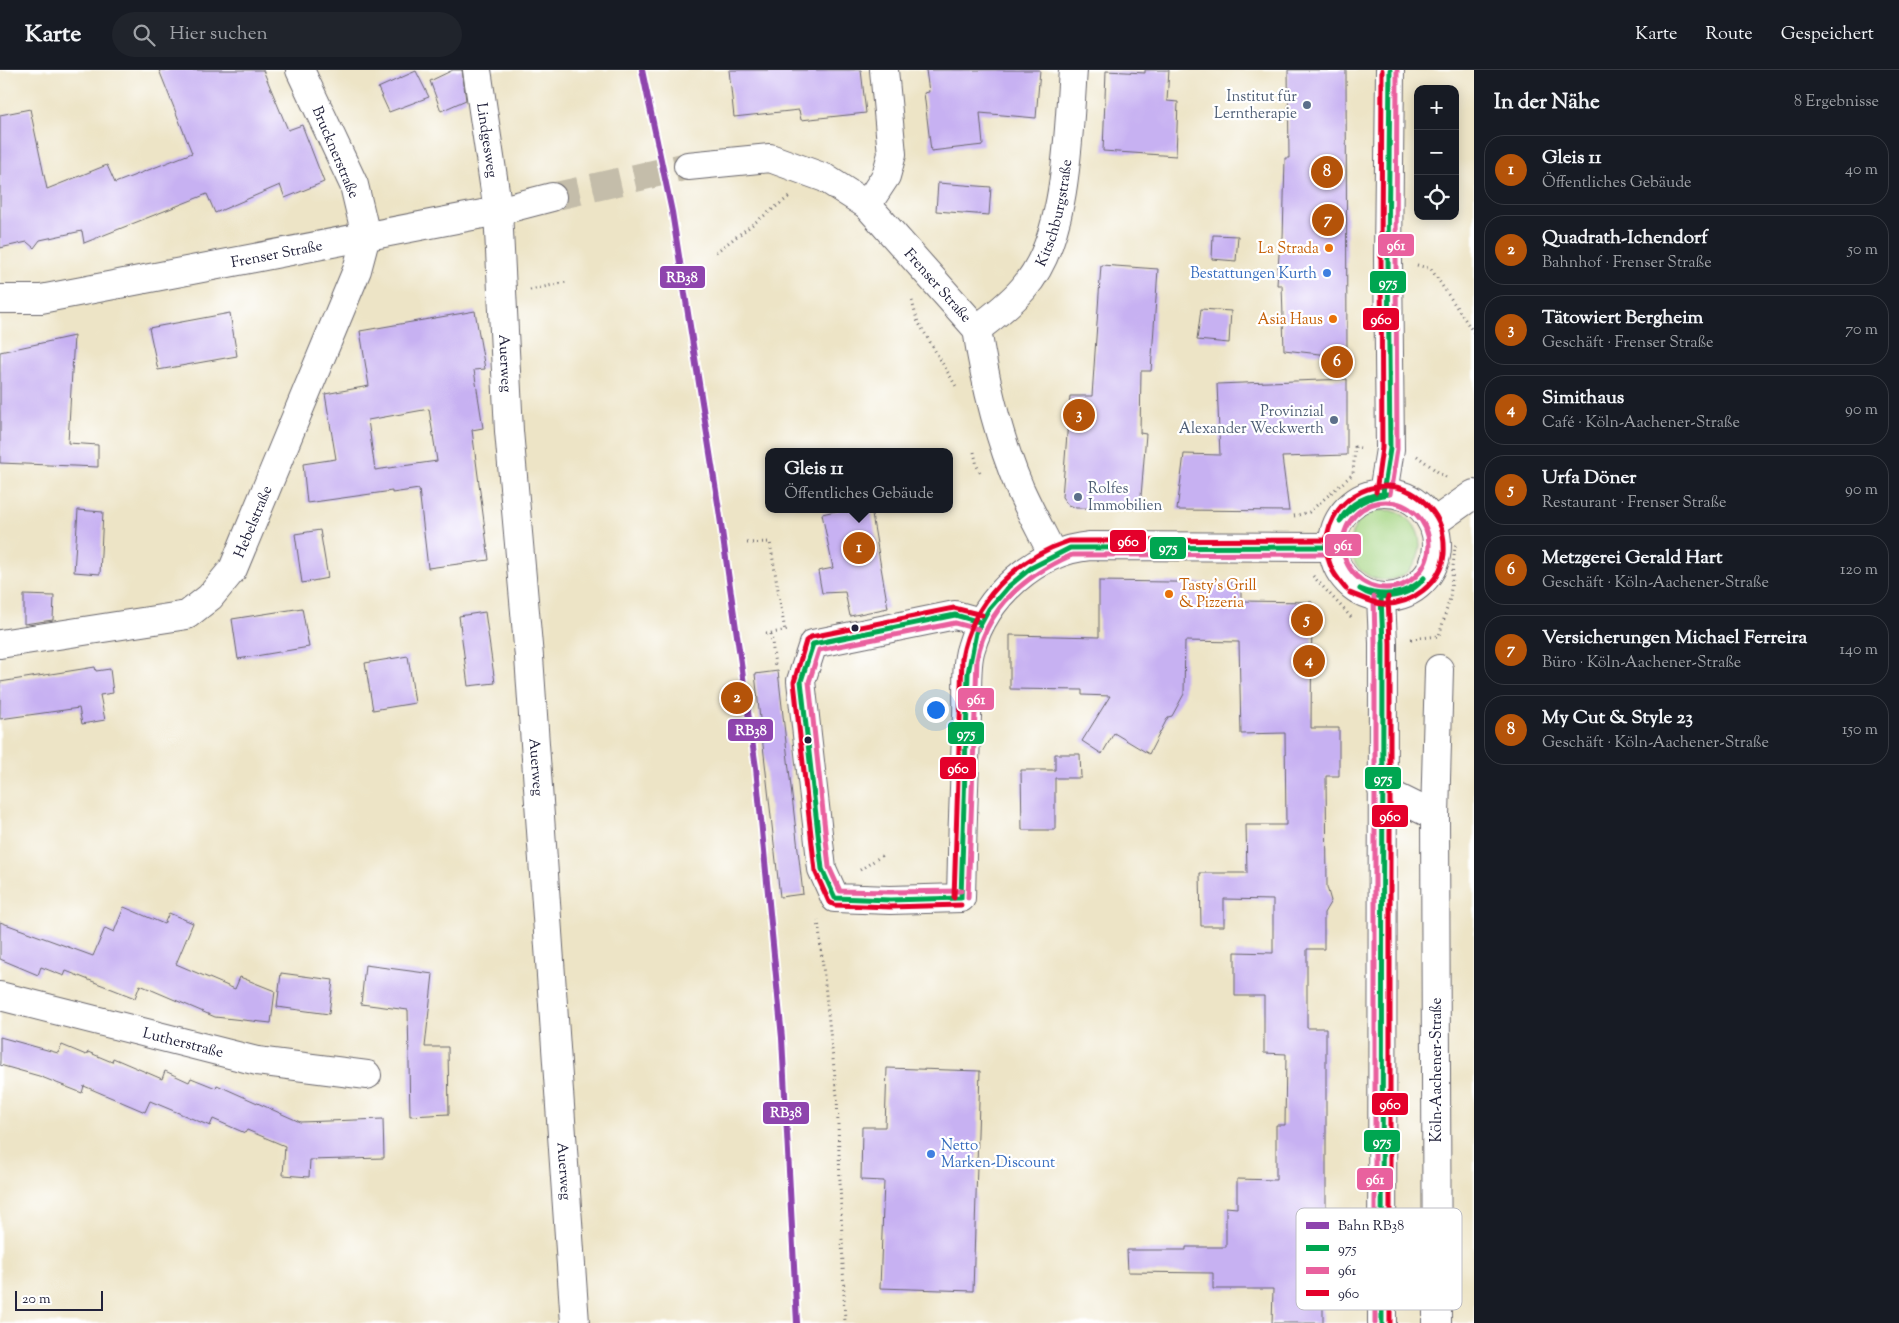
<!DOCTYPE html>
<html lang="de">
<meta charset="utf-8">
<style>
body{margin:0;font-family:"Sorts Mill Goudy",serif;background:#20242c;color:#f1f3f6}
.controls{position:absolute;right:15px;top:15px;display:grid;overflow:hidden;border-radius:10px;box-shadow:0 2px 12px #0003}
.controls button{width:45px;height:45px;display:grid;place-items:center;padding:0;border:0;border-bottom:1px solid #363941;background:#171b24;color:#f1f3f6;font:25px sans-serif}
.scale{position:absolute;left:15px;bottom:12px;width:88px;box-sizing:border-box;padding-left:5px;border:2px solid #22223b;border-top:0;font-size:14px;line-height:18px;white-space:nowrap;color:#22223b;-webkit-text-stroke:4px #fff;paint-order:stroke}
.you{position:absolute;left:935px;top:639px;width:18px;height:18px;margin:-12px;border:4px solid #fff;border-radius:50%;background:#1a73e8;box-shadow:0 0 0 8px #1a73e833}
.badge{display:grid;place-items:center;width:32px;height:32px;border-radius:50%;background:#b45309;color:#fff;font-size:16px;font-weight:700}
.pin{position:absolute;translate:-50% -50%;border:2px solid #fff;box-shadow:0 1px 5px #0006}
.popup{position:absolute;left:765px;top:378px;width:188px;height:65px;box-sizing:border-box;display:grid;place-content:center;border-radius:10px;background:#171b24;filter:drop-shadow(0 1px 4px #0005);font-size:16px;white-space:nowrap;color:#9ea1a6}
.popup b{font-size:19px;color:#f1f3f6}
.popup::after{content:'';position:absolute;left:50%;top:100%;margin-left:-10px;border:10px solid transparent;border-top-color:#171b24}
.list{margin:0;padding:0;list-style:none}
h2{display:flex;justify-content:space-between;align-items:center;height:65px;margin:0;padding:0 20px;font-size:21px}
h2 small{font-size:16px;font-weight:400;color:#9ea1a6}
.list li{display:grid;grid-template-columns:32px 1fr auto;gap:15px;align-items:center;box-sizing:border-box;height:70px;margin:0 10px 10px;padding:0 10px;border:1px solid #363941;border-radius:20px}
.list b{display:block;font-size:19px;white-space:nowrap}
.list p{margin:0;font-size:16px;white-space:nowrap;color:#9ea1a6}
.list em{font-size:16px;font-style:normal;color:#9ea1a6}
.icon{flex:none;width:28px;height:28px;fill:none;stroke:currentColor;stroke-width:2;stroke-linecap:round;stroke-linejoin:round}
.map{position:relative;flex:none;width:1474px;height:1253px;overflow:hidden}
header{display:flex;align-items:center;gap:30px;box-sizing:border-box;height:70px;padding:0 25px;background:#171b24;border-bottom:1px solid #363941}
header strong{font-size:24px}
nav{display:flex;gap:28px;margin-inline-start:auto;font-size:18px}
.search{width:350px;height:45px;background:#20242c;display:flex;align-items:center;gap:12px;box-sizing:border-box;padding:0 18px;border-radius:28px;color:#9ea1a6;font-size:19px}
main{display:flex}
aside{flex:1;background:#171b24}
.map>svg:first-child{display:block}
.green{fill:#a6d684;stroke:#647c60}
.building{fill:#c7b1f2;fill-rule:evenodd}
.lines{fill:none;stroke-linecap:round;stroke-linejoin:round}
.minor-tunnel{stroke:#c4bdaa;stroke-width:28;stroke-dasharray:28 14;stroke-linecap:butt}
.minor-casing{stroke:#69666c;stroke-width:30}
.major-casing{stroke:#69666c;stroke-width:30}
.path{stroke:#69666c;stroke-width:3;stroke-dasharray:1 4;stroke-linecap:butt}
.minor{stroke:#fff;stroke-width:28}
.major{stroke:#fff;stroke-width:28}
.bus-1-casing{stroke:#fff;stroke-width:9}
.bus-2-casing{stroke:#fff;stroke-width:9}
.bus-3-casing{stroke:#fff;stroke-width:9}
.bus-1{stroke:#00a651;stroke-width:5}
.bus-2{stroke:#e9619e;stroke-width:5}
.bus-3{stroke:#e4002b;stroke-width:5}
.rail-1-casing{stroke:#fff;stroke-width:10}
.rail-1{stroke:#8e44ad;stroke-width:6}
.service-dot{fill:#5c6f8a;stroke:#fff;stroke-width:2}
.food-dot{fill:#e8710a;stroke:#fff;stroke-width:2}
.shop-dot{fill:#3f7fe0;stroke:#fff;stroke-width:2}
.bus-dot{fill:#22223b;stroke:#fff;stroke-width:2}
.labels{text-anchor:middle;stroke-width:4.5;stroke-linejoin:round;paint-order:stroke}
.service-label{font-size:15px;fill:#4e5e75;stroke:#fff;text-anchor:end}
.street-label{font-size:15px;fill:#22223b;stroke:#fff}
.food-label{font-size:15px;fill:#c56008;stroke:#fff;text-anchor:end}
.shop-label{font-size:15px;fill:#366cbe;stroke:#fff;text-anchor:end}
.key{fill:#fff;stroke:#bdbdc4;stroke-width:1}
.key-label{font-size:14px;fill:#22223b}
.line-badge{stroke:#fff;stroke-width:2}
.badge-label{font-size:14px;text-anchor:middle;font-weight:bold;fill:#fff}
</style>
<header>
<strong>Karte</strong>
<div class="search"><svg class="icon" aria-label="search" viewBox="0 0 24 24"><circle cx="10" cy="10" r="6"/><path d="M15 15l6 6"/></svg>Hier suchen</div>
<nav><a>Karte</a><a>Route</a><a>Gespeichert</a></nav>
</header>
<main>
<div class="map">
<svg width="1474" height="1253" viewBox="0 0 1474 1253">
<rect width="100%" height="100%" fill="#fff"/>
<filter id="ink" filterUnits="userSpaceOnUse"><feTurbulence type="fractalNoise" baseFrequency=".02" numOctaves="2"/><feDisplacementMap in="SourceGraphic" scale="10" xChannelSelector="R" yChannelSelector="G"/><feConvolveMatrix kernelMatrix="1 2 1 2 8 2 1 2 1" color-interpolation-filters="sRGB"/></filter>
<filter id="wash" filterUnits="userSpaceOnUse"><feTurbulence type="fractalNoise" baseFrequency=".0096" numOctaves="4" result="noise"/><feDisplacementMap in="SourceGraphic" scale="20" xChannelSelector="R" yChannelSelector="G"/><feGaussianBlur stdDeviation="1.12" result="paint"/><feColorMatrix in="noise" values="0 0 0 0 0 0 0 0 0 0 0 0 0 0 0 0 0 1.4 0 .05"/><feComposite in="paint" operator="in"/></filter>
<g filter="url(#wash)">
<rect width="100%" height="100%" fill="#ede4c6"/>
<path class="green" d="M1350 475a35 35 0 1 1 70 0a35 35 0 1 1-70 0Z"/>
<g id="blocks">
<path class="building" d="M 159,0 L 263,0 L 288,60 L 302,55 L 324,112 L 285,128 L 280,115 L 215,143 L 207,124 L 84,173 L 82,161 L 40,170 L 34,178 L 27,172 L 0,178 L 0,45 L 30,39 L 47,119 L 107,95 L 115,113 L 192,83 Z
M 453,0 L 462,0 L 466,30 L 441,41 L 430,11 Z
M 729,0 L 861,0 L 866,43 L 801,50 L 799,40 L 734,47 Z
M 926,0 L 1040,0 L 1036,48 L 980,43 L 983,75 L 931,81 L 924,23 L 929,22 Z
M 1145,0 L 1169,0 L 1167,31 L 1178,32 L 1176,86 L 1103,81 L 1106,1 L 1145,3 Z
M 1288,0 L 1346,0 L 1347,287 L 1284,280 L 1282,215 L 1277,215 L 1280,169 L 1283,169 L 1285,88 L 1289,88 Z
M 416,1 L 429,27 L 389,42 L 378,18 Z
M 938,113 L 991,117 L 989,145 L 936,141 Z
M 1213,165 L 1238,166 L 1236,191 L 1212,189 Z
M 1101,195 L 1158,199 L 1151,301 L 1141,301 L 1140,363 L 1146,364 L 1140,439 L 1076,438 L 1068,435 L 1062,427 L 1070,326 L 1092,326 Z
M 1201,239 L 1231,241 L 1229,273 L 1197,270 Z
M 475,241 L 485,299 L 474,300 L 483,358 L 472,360 L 489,490 L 428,498 L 419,419 L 392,423 L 392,421 L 307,433 L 303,394 L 336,389 L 325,324 L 369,316 L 360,261 ZM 429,339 L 437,391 L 375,400 L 368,350 Z
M 230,243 L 237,286 L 158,300 L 149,258 Z
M 74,266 L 68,373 L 98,375 L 98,397 L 0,393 L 0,282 Z
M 1347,309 L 1347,385 L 1282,387 L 1289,441 L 1177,440 L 1184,384 L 1220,385 L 1217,314 Z
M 844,439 L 871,439 L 888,538 L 850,546 L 845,522 L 822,523 L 818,501 L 833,498 L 822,444 Z
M 78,440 L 103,442 L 100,504 L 74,502 Z
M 320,460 L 328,508 L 302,513 L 295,464 Z
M 1099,511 L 1241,513 L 1241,531 L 1312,532 L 1311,658 L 1339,658 L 1339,706 L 1326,706 L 1327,817 L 1331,831 L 1324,843 L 1324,879 L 1307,879 L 1307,958 L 1326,958 L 1326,1142 L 1340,1142 L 1340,1194 L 1323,1194 L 1323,1253 L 1272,1253 L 1273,1219 L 1213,1219 L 1213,1203 L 1128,1202 L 1127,1180 L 1186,1180 L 1186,1177 L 1226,1177 L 1226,1137 L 1237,1138 L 1237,1109 L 1276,1110 L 1276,1055 L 1285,1055 L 1286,984 L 1264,983 L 1264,926 L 1235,926 L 1235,882 L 1273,883 L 1273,830 L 1224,829 L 1224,856 L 1201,856 L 1200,803 L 1247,803 L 1246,755 L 1286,755 L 1285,663 L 1241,664 L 1239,572 L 1185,571 L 1184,624 L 1172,646 L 1168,647 L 1149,684 L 1114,663 L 1102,684 L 1082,671 L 1110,626 L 1082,625 L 1082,620 L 1010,619 L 1010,565 L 1099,567 Z
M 24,525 L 54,526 L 53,550 L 24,554 Z
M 302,538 L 309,577 L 238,589 L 232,549 Z
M 485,542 L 495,613 L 468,616 L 459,546 Z
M 408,586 L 415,633 L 373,640 L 365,593 Z
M 95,597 L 96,601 L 110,599 L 113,623 L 100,625 L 105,650 L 82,654 L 79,638 L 0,649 L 0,612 Z
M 778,601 L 803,824 L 780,827 L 755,604 Z
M 1055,684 L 1080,684 L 1081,708 L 1055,708 L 1055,760 L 1022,760 L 1021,700 L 1055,700 Z
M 124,837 L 164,854 L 169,843 L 193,853 L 176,894 L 235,919 L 240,907 L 275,921 L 271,953 L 215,947 L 140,915 L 135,928 L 66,901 L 64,906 L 41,897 L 38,905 L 0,889 L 0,852 L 93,886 L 105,858 L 114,862 Z
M 365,895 L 433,904 L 425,977 L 448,977 L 449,1044 L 410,1046 L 408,940 L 361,934 Z
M 281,903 L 333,910 L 329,944 L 277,937 Z
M 0,967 L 58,983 L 62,975 L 86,985 L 88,982 L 112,992 L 113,988 L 162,1009 L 165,1001 L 189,1012 L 191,1008 L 216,1018 L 217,1015 L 300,1052 L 383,1049 L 384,1088 L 310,1090 L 309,1107 L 283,1105 L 285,1076 L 247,1060 L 245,1063 L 213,1049 L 210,1056 L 150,1031 L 145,1042 L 84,1016 L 82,1023 L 39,1006 L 0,995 Z
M 887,998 L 980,1001 L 973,1221 L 880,1218 L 884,1111 L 861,1110 L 862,1057 L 885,1057 Z"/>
</g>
</g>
<g filter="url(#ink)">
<use href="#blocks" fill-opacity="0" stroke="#69666c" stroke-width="1"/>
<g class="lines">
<path class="minor-tunnel" d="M 552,127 L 688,96"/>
<defs>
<g id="minor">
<path id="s1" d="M 477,0 L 498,141 L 509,361 L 529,587 L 575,1253"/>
<path id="s2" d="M 688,96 L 770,88 L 825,108 L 867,135 L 977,259 C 985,312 999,369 1020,419 C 1030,441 1042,463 1053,485"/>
<path d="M 867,135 L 886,106 L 892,84 L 884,0"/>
<path id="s3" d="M 0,229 L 41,229 L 498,141 L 552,127"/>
<path id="s4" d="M 977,259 C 993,247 1010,234 1023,219 C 1068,169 1068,65 1073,0"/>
<path d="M 1433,453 L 1474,424"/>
<path d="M 980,552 L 955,545 L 813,574 L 801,611 L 822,799 L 835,828 L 890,830 L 961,828 C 962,767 964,707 967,646 C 968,626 965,596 971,578 C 986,526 1036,481 1090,476 L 1333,477"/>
<path id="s5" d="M 0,574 L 187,545 L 210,527 L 233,499 L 357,200 L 366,166 L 354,115 L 300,0"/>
<path d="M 1382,720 L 1435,746"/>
<path id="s6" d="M 0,926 L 257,991 L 367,1005"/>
<path d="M 1437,1253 L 1435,746 L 1439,599"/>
</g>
<path id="major" d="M 1383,423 L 1390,379 L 1388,189 L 1390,0
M1333 475a52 52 0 1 1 104 0a52 52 0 1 1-104 0Z
M 1381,527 L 1383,573 L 1382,1253"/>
</defs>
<use href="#minor" class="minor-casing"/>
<use href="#major" class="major-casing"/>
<path class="path" d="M 716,182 L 789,127
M 1417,195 L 1431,199 L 1474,263
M 530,220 L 567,212
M 912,231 L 917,250 L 957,318
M 974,382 L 977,396 L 981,404
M 1417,386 L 1446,408
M 1294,446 L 1309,442 L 1353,404 L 1355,377 L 1360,378
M 747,473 L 770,472 L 785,561
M 1313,506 L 1351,547
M 766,564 L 788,560
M 771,564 L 775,595
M 1411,569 L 1439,566 L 1450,528 L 1455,476 L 1458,473
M 860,800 L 883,785
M 818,850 L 837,1026 L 845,1253"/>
<use href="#minor" class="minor"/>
<use href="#major" class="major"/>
<defs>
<path id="bus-1" d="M 1383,423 L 1390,379 L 1388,189 L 1390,0
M 1340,451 C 1349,433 1368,423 1389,424
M 1340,451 C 1354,434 1366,427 1389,424
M 1360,519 C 1384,528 1405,526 1424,508
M 1360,519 C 1380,533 1410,527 1424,508
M 1381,527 L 1383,573 L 1382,1253
M 961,828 L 968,603 L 976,563 L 989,539 L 1008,517 L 1031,498 L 1070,478 L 1333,477
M 961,828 L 890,830 L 835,828 L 822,799 L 801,611 L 813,574 L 955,545 L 980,552"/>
<path id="bus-2" d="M 1390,424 L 1397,379 L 1396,189 L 1397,0
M1343 475a43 43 0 1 1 86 0a43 43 0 1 1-86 0Z
M 1374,527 L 1375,573 L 1375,1253
M 961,821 L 890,822 L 840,821 L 829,797 L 809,612 L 819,580 L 955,553 L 978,559
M 968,828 L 977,590 C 986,538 1024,506 1072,485 L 1333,484"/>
<path id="bus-3" d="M 1376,422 L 1382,378 L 1381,189 L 1382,0
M 1346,519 C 1341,513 1334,505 1331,497 C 1307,438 1384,386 1428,436 C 1441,450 1445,464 1444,484 C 1441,513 1411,536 1382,534 C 1371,533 1361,527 1350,523
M 1388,527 L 1390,573 L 1390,1253
M 954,828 L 962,588 C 972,532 1015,489 1069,471 L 1333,470
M 961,835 L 890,837 L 835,835 L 829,832 L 815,801 L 794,612 L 806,571 L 811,567 L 954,538 L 982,545"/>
</defs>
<use href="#bus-1" class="bus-1-casing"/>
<use href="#bus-2" class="bus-2-casing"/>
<use href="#bus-3" class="bus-3-casing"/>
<use href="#bus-1" class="bus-1"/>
<use href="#bus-2" class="bus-2"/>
<use href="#bus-3" class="bus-3"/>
<defs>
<path id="rail-1" d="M 642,0 L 672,142 L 719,440 L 756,698 L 782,968 L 797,1253"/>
</defs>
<use href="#rail-1" class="rail-1-casing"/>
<use href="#rail-1" class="rail-1"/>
</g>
</g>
<g class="service-dot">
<circle cx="1307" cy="35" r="5"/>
<circle cx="1334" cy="350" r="5"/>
<circle cx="1078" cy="427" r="5"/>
</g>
<g class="food-dot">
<circle cx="1329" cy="178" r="5"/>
<circle cx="1333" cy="249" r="5"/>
<circle cx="1169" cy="524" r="5"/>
</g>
<g class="shop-dot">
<circle cx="1327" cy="203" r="5"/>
<circle cx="931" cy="1084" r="5"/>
</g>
<g class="bus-dot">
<circle cx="855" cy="558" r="4.5"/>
<circle cx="808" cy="670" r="4.5"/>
</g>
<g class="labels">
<g class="service-label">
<text x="1297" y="31">Institut für<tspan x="1297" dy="17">Lerntherapie</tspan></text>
<text x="1324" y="346">Provinzial<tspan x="1324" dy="17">Alexander Weckwerth</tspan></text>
<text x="1088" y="423" text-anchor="start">Rolfes<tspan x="1088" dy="17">Immobilien</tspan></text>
</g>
<g class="street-label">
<text dy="5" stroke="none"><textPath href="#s1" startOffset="71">Lindgesweg</textPath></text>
<text transform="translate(336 82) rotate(67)" y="5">Brucknerstraße</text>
<text dy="5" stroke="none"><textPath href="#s4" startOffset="145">Kitschburgstraße</textPath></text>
<text dy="5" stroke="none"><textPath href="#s3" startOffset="281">Frenser Straße</textPath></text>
<text dy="5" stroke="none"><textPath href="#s2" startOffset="298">Frenser Straße</textPath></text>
<text dy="5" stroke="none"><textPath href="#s1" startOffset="295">Auerweg</textPath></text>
<text dy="5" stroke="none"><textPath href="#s5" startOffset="306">Hebelstraße</textPath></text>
<text dy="5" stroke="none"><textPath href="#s1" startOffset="700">Auerweg</textPath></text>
<text dy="5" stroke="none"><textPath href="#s6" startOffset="189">Lutherstraße</textPath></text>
<text transform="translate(1436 1000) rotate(-90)" y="5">Köln-Aachener-Straße</text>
<text dy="5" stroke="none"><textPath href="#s1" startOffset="1105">Auerweg</textPath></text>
</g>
<g class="food-label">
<text x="1319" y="183">La Strada</text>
<text x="1323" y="254">Asia Haus</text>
<text x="1179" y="520" text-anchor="start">Tasty's Grill<tspan x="1179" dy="17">&amp; Pizzeria</tspan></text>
</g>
<g class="shop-label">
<text x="1317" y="208">Bestattungen Kurth</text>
<text x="941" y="1080" text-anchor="start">Netto<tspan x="941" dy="17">Marken-Discount</tspan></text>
</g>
</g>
<rect x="1296" y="1138" width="166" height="102" rx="8" class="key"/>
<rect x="1306" y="1152" width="23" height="7" fill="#8e44ad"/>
<rect x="1306" y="1175" width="23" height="6" fill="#00a651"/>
<rect x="1306" y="1197" width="23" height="7" fill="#e9619e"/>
<rect x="1306" y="1220" width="23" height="6" fill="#e4002b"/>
<g class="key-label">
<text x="1338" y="1160">Bahn RB38</text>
<text x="1338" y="1183">975</text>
<text x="1338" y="1205">961</text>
<text x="1338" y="1228">960</text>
</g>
<g class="line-badge">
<rect x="1377" y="163" width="38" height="24" rx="5" fill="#e9619e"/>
<rect x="659" y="195" width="47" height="24" rx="5" fill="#8e44ad"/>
<rect x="1369" y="200" width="38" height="24" rx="5" fill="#00a651"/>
<rect x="1362" y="237" width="38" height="24" rx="5" fill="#e4002b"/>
<rect x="1109" y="459" width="38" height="24" rx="5" fill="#e4002b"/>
<rect x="1324" y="463" width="38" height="24" rx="5" fill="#e9619e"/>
<rect x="1149" y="466" width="38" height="24" rx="5" fill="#00a651"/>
<rect x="957" y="617" width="38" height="24" rx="5" fill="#e9619e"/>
<rect x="727" y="648" width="47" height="24" rx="5" fill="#8e44ad"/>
<rect x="947" y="651" width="38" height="24" rx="5" fill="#00a651"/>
<rect x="939" y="686" width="38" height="24" rx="5" fill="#e4002b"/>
<rect x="1364" y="696" width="38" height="24" rx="5" fill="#00a651"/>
<rect x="1371" y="734" width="38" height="24" rx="5" fill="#e4002b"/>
<rect x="1371" y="1022" width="38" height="24" rx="5" fill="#e4002b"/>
<rect x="762" y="1031" width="48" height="24" rx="5" fill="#8e44ad"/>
<rect x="1363" y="1059" width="38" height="24" rx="5" fill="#00a651"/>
<rect x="1356" y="1097" width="38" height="24" rx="5" fill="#e9619e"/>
</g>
<g class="badge-label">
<text x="1396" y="180">961</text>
<text x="682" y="212">RB38</text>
<text x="1388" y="217">975</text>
<text x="1381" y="254">960</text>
<text x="1128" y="476">960</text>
<text x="1343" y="480">961</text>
<text x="1168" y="482">975</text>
<text x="976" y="634">961</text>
<text x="751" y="665">RB38</text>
<text x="966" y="668">975</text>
<text x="958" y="703">960</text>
<text x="1383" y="713">975</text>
<text x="1390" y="751">960</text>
<text x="1390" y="1039">960</text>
<text x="786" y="1047">RB38</text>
<text x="1382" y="1076">975</text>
<text x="1375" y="1114">961</text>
</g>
</svg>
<div class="controls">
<button>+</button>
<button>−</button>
<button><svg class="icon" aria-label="locate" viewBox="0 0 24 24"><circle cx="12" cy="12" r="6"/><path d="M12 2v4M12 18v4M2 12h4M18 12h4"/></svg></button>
</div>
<div class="scale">20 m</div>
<div class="you"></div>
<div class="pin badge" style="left:859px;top:478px">1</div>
<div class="popup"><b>Gleis 11</b>Öffentliches Gebäude</div>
<div class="pin badge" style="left:737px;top:628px">2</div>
<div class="pin badge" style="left:1079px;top:345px">3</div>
<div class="pin badge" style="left:1309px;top:591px">4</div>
<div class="pin badge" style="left:1307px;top:550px">5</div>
<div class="pin badge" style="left:1337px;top:292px">6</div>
<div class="pin badge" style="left:1328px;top:150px">7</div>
<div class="pin badge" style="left:1327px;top:102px">8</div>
</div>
<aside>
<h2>In der Nähe<small>8 Ergebnisse</small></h2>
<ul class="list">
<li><span class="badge">1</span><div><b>Gleis 11</b><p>Öffentliches Gebäude</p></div><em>40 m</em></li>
<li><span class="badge">2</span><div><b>Quadrath-Ichendorf</b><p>Bahnhof · Frenser Straße</p></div><em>50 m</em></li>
<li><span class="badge">3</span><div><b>Tätowiert Bergheim</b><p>Geschäft · Frenser Straße</p></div><em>70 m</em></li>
<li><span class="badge">4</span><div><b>Simithaus</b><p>Café · Köln-Aachener-Straße</p></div><em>90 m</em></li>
<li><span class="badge">5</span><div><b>Urfa Döner</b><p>Restaurant · Frenser Straße</p></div><em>90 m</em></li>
<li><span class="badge">6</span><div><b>Metzgerei Gerald Hart</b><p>Geschäft · Köln-Aachener-Straße</p></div><em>120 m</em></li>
<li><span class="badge">7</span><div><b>Versicherungen Michael Ferreira</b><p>Büro · Köln-Aachener-Straße</p></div><em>140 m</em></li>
<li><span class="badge">8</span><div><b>My Cut &amp; Style 23</b><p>Geschäft · Köln-Aachener-Straße</p></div><em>150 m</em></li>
</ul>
</aside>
</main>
